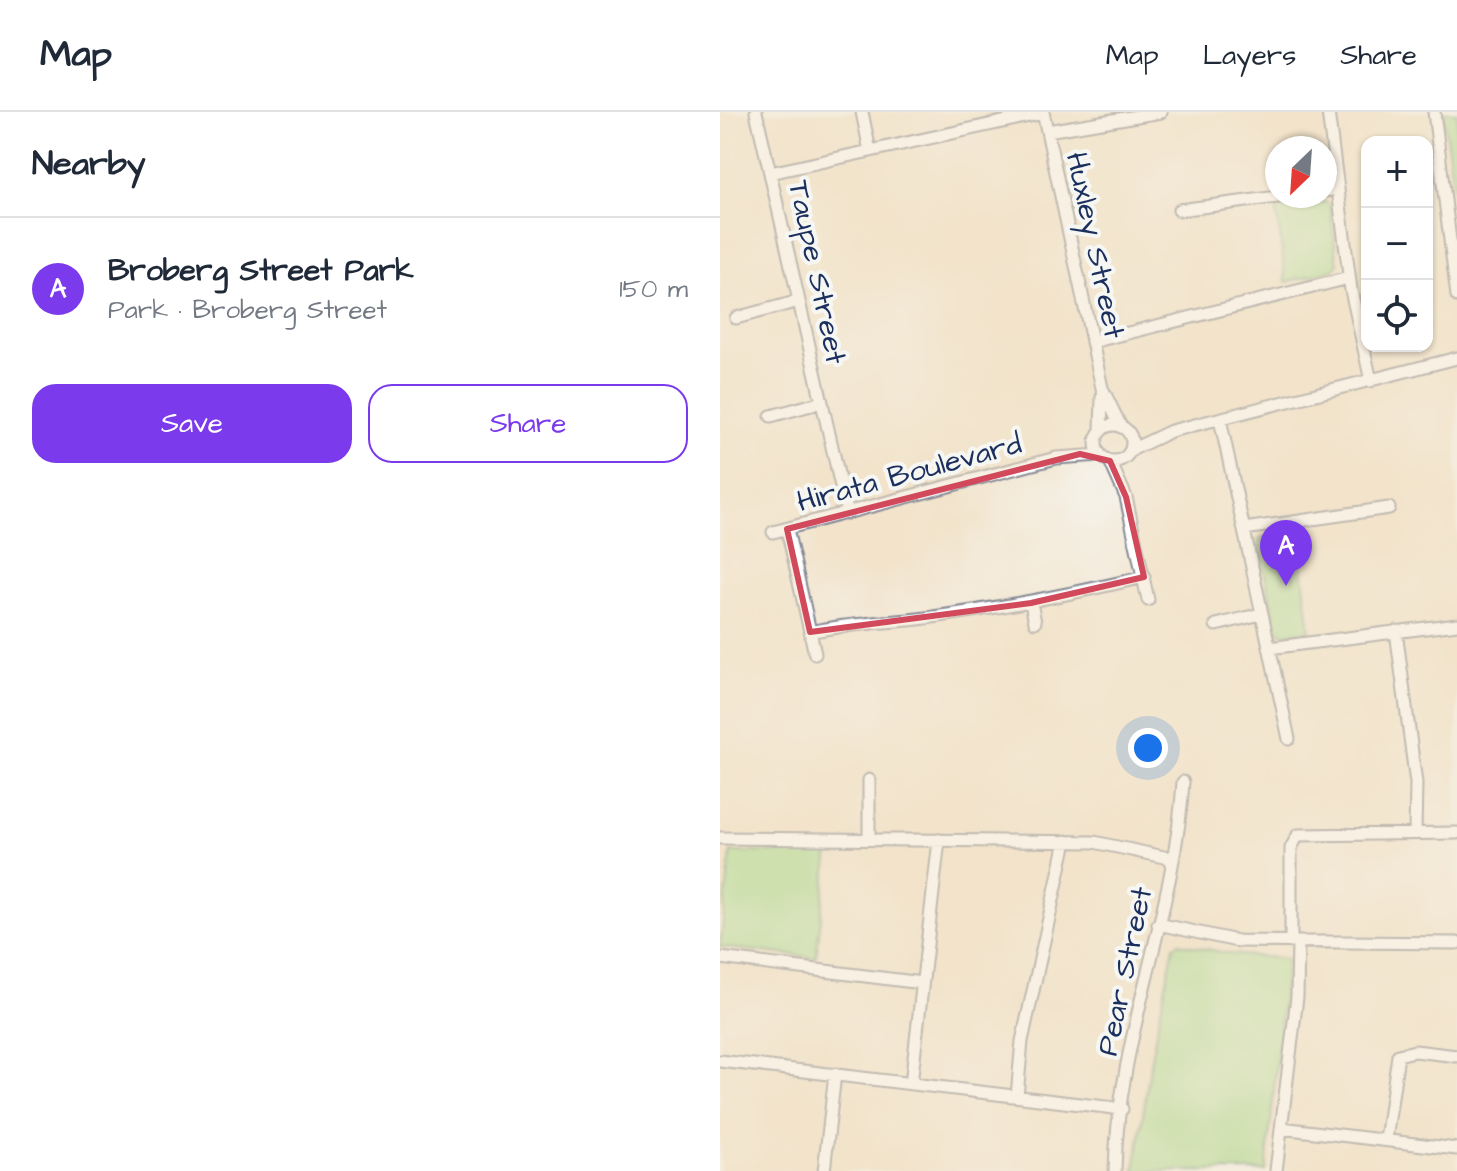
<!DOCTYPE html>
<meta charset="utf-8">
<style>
body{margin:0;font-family:"Architects Daughter",sans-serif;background:#f2f2f3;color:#1f2937}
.controls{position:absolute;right:24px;top:24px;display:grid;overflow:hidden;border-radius:16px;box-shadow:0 2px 6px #0004}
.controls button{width:72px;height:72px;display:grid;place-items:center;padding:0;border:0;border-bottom:2px solid #e0e1e3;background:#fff;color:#1f2937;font:40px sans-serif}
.compass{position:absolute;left:545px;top:24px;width:72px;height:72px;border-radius:50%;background:#fff;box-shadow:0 2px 6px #0004;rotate:205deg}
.you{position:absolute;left:428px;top:636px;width:28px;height:28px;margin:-20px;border:6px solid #fff;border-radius:50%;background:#1a73e8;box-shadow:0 0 0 12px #1a73e833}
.badge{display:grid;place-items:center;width:52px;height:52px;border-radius:50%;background:#7c3aed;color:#fff;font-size:26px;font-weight:700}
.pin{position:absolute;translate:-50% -66px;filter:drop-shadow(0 2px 4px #0008)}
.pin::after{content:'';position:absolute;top:42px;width:28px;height:24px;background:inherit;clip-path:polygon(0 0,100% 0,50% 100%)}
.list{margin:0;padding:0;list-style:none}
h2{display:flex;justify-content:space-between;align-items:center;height:104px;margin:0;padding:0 32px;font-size:34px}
h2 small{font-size:26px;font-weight:400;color:#747a83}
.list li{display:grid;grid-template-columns:52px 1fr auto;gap:24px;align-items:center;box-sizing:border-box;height:144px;padding:0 32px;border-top:2px solid #e0e1e3}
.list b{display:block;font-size:30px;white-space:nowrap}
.list p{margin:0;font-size:26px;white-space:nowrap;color:#747a83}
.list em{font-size:26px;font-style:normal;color:#747a83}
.actions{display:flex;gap:16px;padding:24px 32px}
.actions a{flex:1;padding:18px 0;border:2px solid #7c3aed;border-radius:24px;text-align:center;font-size:28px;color:#7c3aed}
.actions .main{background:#7c3aed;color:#fff}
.icon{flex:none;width:44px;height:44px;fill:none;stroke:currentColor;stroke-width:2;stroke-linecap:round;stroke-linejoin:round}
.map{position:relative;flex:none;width:737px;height:1059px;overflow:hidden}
header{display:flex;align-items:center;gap:48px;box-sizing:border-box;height:112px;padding:0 40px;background:#fff;border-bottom:2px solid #e0e1e3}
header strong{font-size:38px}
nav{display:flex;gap:44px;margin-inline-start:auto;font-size:28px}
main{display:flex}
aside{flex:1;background:#fff}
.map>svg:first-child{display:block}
.green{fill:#a2db8d;stroke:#5e8576;stroke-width:2}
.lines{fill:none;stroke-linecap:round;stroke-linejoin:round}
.minor-casing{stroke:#868994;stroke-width:15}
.minor{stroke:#fff;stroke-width:11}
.marked{fill:none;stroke:#d1495b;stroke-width:6;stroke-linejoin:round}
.labels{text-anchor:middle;stroke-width:8;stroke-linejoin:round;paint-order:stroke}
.street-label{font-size:30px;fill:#1b2f5e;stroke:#f6f6f2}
</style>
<header>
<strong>Map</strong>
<nav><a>Map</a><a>Layers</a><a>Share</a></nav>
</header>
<main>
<aside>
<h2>Nearby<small></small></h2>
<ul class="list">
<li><span class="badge">A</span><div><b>Broberg Street Park</b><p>Park · Broberg Street</p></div><em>150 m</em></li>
</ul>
<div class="actions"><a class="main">Save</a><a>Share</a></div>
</aside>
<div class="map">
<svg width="737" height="1059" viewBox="0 0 737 1059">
<rect width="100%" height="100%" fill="#f6f6f2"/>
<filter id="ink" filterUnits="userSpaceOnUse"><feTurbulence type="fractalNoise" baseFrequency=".0125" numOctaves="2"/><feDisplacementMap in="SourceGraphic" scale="16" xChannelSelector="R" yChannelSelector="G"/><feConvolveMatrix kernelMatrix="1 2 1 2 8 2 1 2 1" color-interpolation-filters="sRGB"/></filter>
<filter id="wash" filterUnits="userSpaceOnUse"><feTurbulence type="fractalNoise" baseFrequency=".006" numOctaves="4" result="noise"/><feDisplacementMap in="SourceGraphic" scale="32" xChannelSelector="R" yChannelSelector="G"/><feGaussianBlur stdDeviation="1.8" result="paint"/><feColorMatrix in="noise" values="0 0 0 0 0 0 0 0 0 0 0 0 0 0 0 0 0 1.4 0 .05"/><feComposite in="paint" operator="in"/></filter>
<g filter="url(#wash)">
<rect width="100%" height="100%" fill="#f2e3ca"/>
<path class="green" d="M 723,0 L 737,0 L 737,106 L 736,98 Z
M 605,90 L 610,93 L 618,153 L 614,158 L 566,170 L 556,96 Z
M 578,422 L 590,519 L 563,522 L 557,518 L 538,430 L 541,426 Z
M 11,740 L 109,740 L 96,846 L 0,835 Z
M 459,831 L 511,842 L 567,847 L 546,1059 L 415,1059 L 432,940 L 454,834 Z"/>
</g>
<g filter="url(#ink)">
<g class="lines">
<defs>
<path id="minor" d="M 36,0 L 50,61
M 142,0 L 150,39
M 323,0 L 382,276 L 401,315
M 608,0 L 631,178 L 651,269
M 714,0 L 737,184
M 327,19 L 441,0
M 605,79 L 618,77
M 459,98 L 565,84
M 16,206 L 79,189
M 372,230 L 629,166
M 51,304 L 102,290
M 500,307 L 569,627
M376 331a18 18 0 1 1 36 0a18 18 0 1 1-36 0Z
M 381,319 L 382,285
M 411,338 L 451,319 L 737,246
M 390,349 L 406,385 L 428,488
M 127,401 L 50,61 L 323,1
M 67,417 L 95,542
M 524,417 L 669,396
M 53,420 L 336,346 L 380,343
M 311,491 L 315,510
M 496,513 L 541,502
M 676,519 L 696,671 L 695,721
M 90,520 C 129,511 167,511 206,506 C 280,496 352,482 424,465
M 549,536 L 737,512
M 0,726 L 374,730 L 453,747
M 149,727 L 149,668
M 438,812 L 517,829 L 737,831
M 571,830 L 571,736 L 578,723 L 737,721
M 0,846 L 202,871
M 0,949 L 402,997
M 191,972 L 219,728
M 297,984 L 302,929 L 346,729
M 561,1016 L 737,1037
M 666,1028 L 678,943 L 695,939 L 737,944
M 104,1059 L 115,962
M 395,1059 C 397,926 455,802 463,670
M 556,1059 L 577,885 L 578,830"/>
</defs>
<use href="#minor" class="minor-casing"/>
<use href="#minor" class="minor"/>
</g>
</g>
<path d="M0 0H737V1059H0ZM 360,342 L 390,349 L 406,385 L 424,465 L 311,491 L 90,520 L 67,417 Z" fill="#f2e3ca" fill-opacity=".55" fill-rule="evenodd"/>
<path class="marked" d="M 360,342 L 390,349 L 406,385 L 424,465 L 311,491 L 90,520 L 67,417 Z"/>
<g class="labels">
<g class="street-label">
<text transform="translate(376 133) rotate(78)" y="10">Huxley Street</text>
<text transform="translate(98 160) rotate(78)" y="10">Taupe Street</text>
<text transform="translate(189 360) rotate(-15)" y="10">Hirata Boulevard</text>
<text transform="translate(404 859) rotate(-78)" y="10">Pear Street</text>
</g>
</g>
</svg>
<div class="controls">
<button>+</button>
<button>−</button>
<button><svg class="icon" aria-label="locate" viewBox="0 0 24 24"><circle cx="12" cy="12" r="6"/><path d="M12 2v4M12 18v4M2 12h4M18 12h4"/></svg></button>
</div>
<svg class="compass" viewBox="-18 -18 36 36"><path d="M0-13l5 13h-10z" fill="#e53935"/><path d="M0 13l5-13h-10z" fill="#747a83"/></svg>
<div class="you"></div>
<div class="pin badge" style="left:566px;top:474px">A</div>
</div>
</main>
